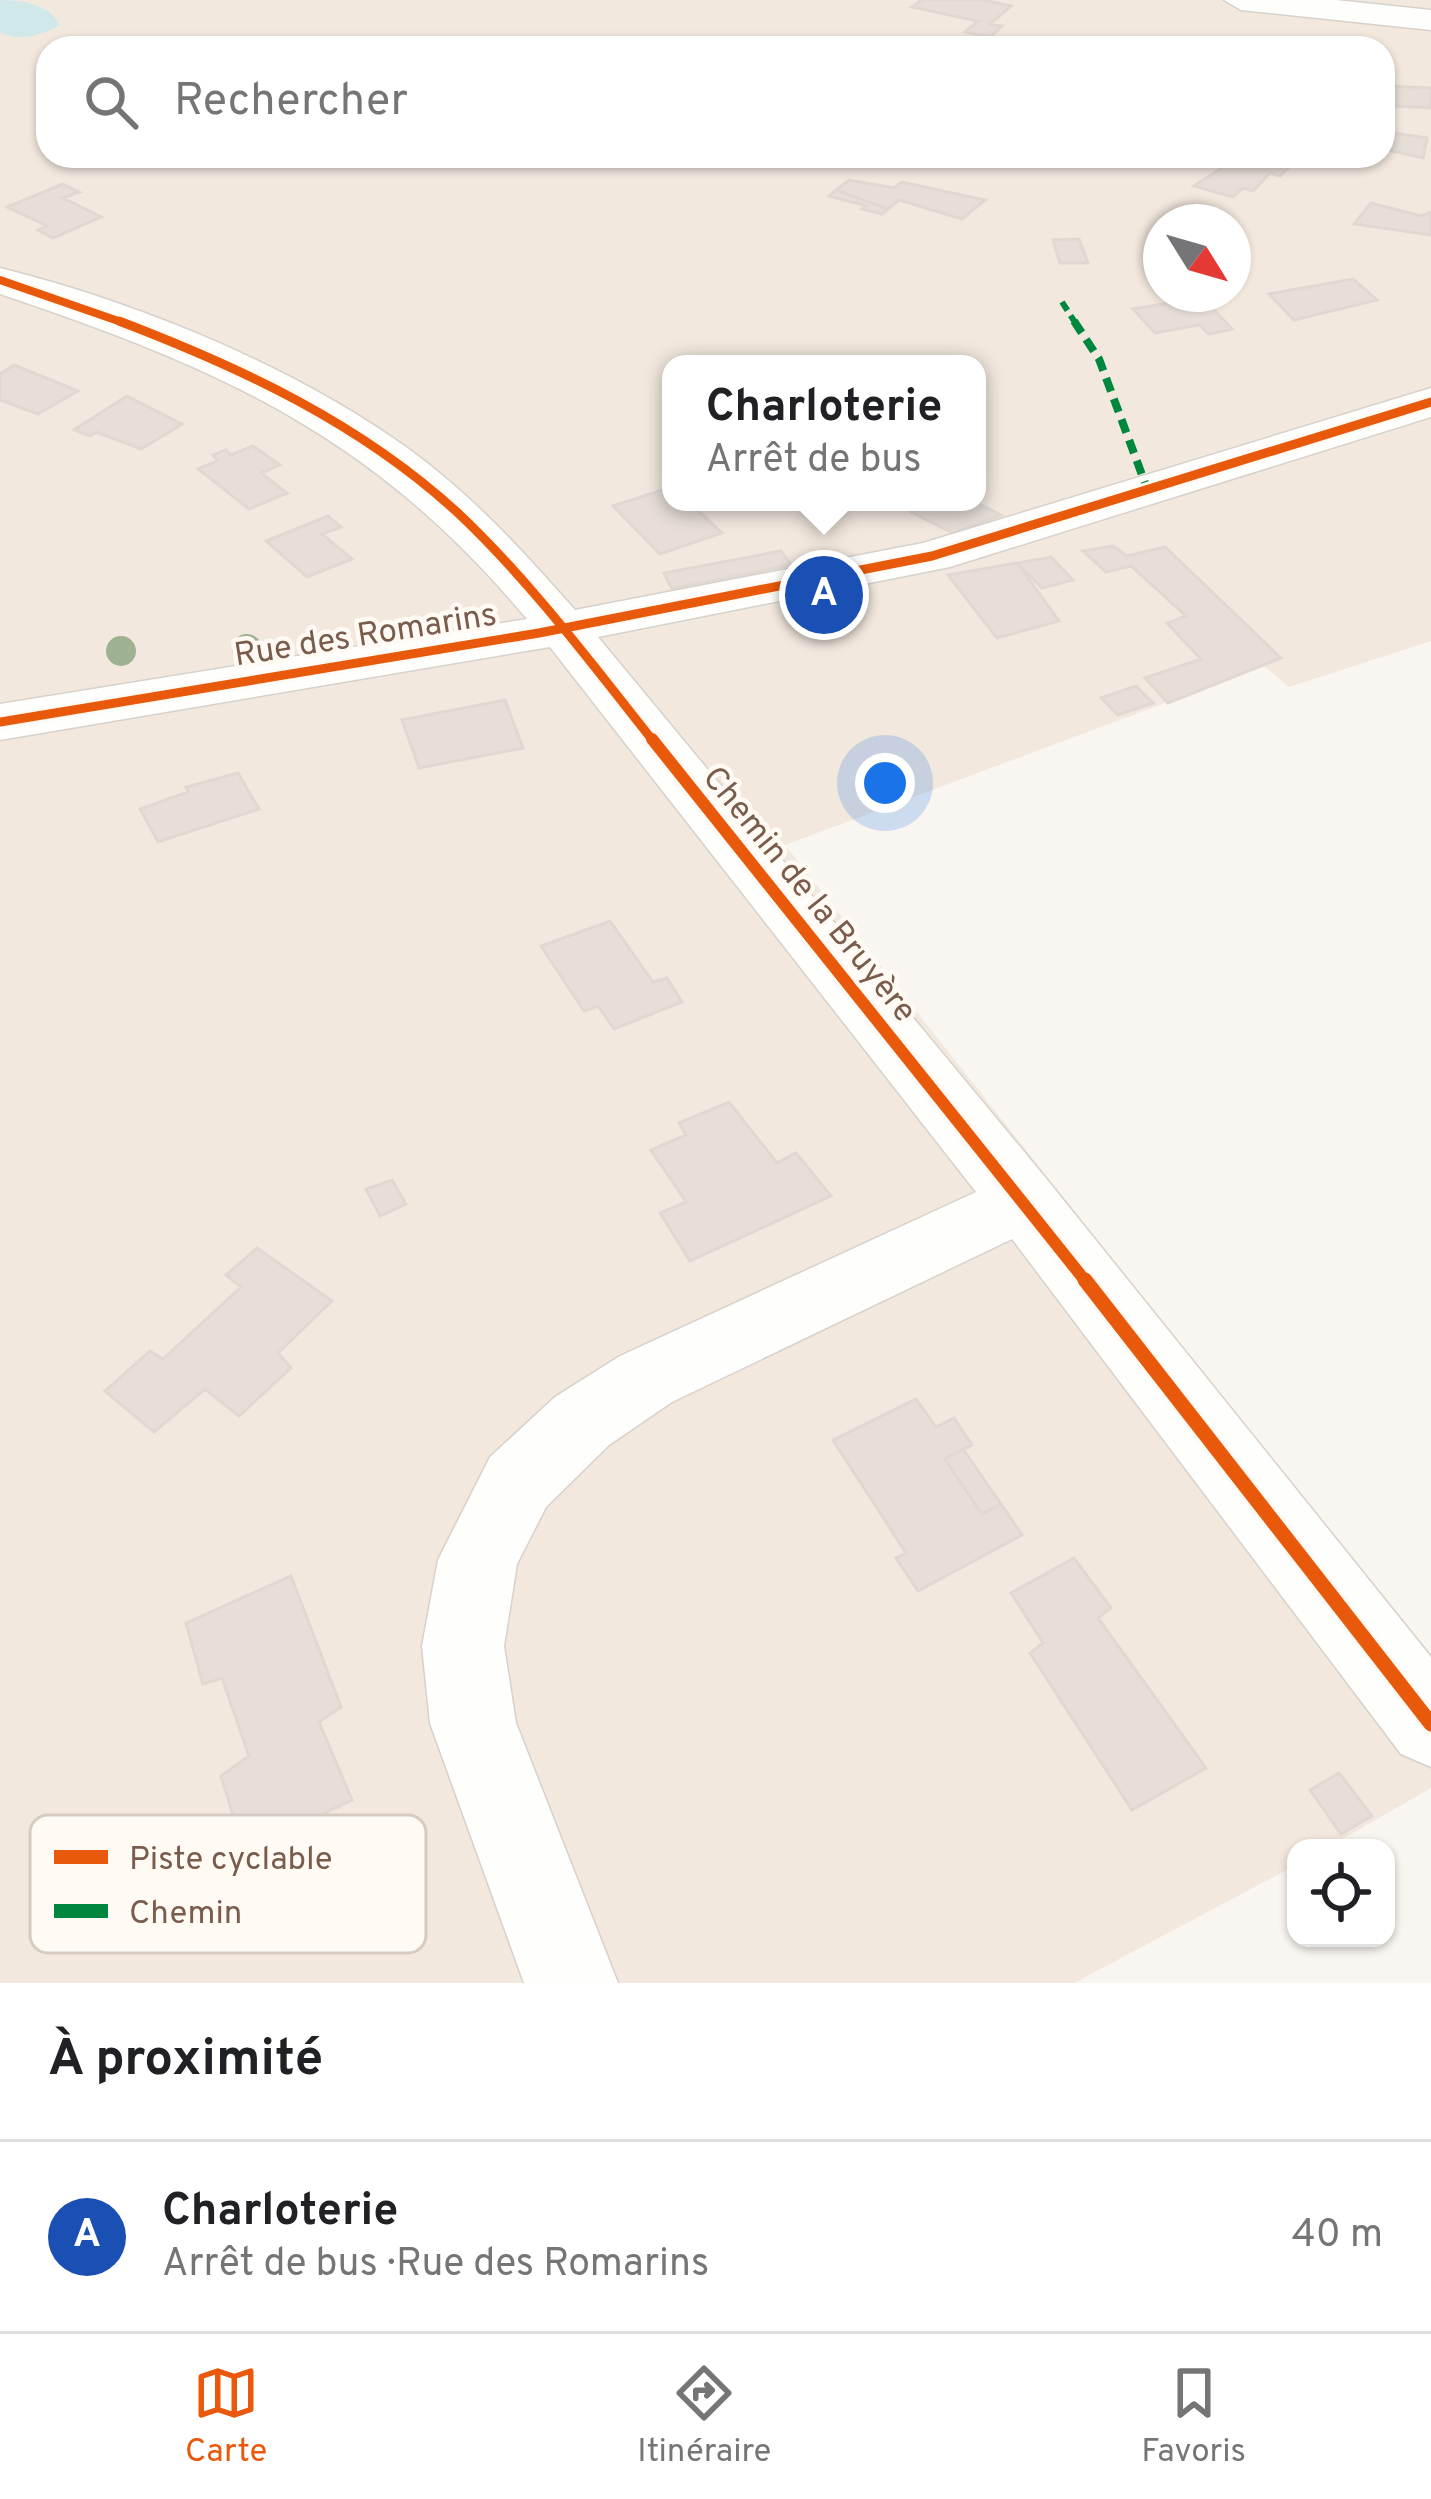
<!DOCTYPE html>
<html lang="fr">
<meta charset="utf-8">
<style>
body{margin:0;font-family:Overpass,sans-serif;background:#f6f6f6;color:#202124}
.controls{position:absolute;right:36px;bottom:36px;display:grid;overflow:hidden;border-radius:24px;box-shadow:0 3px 9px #0004}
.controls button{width:108px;height:108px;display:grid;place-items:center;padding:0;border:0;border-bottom:3px solid #e0e0e0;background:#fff;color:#202124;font:60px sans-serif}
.compass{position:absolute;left:1143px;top:204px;width:108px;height:108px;border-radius:50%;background:#fff;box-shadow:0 3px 9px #0004;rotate:127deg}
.you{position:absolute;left:885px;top:783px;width:42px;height:42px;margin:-30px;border:9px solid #fff;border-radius:50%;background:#1a73e8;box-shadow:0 0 0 18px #1a73e833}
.badge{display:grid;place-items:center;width:78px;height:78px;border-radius:50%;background:#ea580c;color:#fff;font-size:39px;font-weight:700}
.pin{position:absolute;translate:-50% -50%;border:6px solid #fff;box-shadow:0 3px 12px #0006}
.popup{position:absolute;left:662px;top:355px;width:324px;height:156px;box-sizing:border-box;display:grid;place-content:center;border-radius:24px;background:#fff;filter:drop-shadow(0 3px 9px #0005);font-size:39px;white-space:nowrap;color:#757577}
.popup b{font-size:45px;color:#202124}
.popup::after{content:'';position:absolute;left:50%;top:100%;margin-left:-24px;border:24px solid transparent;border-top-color:#fff}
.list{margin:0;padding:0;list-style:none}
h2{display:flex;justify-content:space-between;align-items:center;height:156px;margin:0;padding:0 48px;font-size:51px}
h2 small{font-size:39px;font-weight:400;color:#757577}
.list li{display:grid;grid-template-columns:78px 1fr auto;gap:36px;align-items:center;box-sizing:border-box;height:192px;padding:0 48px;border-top:3px solid #e0e0e0}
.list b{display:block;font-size:45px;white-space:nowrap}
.list p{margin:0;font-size:39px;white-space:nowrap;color:#757577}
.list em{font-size:39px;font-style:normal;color:#757577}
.icon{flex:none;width:66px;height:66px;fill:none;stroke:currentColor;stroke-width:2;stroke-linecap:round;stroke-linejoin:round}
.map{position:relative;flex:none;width:1431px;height:1983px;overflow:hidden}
.search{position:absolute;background:#fff;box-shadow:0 3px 9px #0004;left:36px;right:36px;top:36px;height:132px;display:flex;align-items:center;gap:30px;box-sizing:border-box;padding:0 42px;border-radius:36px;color:#757577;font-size:45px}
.sheet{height:348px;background:#fff}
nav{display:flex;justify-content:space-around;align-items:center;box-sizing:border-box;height:168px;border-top:3px solid #e0e0e0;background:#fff;font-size:33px;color:#757577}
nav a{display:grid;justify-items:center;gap:6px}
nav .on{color:#ea580c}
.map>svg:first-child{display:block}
.residential{fill:#f2e8de;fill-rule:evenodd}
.water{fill:#d0e8ea}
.building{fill:#e6ded7;stroke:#e2d8d2;stroke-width:3}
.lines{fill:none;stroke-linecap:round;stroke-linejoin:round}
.minor-casing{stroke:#d7d1cb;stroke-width:3}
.minor{fill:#fefefd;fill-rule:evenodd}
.quiet-far1{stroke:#00873e;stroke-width:6;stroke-dasharray:10 6;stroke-linecap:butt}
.quiet{stroke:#00873e;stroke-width:8;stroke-dasharray:14 8;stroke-linecap:butt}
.cycleway-far3-casing{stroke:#fffaf3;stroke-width:12}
.cycleway-far2-casing{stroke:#fffaf3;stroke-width:15}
.cycleway-far1-casing{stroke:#fffaf3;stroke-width:20}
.cycleway-casing{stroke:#fffaf3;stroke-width:22}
.cycleway-far3{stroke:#e8590c;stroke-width:8}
.cycleway-far2{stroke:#e8590c;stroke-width:9}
.cycleway-far1{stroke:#e8590c;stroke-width:12}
.cycleway{stroke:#e8590c;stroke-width:15}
.tree{fill:#9eb190}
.labels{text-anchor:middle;stroke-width:9;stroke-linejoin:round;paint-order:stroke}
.street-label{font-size:33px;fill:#7a5c4d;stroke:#fffaf3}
.key{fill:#fffaf3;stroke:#d7cbc1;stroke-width:3}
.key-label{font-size:33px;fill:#7a5c4d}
</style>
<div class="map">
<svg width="1431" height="1983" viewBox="0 0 1431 1983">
<rect width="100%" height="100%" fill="#f9f5f0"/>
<path class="residential" d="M 0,0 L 1431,0 L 1431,641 L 1289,687 L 1264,666 L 785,845 L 1431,1663 L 1431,1788 L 1327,1848 L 1296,1848 L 1296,1865 L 1074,1983 L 0,1983 ZM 48,48 L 1383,48 L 1383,156 L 48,156 ZM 1161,222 L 1233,222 L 1233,294 L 1161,294 ZM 671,364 L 977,364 L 977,502 L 671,502 Z"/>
<path class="water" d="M 0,0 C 22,0 49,4 60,25 C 41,35 19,43 0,32 Z"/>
<path class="building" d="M 922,0 L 984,0 L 1011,6 L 990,24 L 1002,26 L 990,37 L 965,32 L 978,21 L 912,7 Z
M 1087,38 L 1125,46 L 1132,40 L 1150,43 L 1146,48 L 1076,48 Z
M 1390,86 L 1431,88 L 1431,108 L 1393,106 Z
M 1387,132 L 1427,138 L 1423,158 L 1383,149 Z
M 1272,156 L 1292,164 L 1280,176 L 1270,173 L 1253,191 L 1243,188 L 1233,197 L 1194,186 L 1234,160 L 1225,156 Z
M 849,180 L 894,188 L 902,182 L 985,200 L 962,219 L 899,200 L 888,209 L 836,190 Z
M 63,184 L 79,192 L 63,198 L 101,217 L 53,238 L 38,230 L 47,226 L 7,207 Z
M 836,190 L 888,209 L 882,214 L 862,209 L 867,206 L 829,196 Z
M 1371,203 L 1421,216 L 1431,212 L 1431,235 L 1354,224 Z
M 1079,239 L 1088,263 L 1060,263 L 1053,240 Z
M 1353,279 L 1377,300 L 1294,320 L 1269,294 Z
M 1202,297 L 1232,329 L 1209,334 L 1199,325 L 1155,333 L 1133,309 Z
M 14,365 L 78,391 L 38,414 L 0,400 L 0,374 Z
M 127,396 L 182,424 L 141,449 L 96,432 L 90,436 L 74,430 Z
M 253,446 L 280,465 L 261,473 L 287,493 L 249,509 L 198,469 L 217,461 L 213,455 L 226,450 L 231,455 Z
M 671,487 L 671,502 L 689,502 L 722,533 L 660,554 L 613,506 Z
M 891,502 L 975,502 L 1001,515 L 953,533 Z
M 328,516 L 341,527 L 322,534 L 352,559 L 307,577 L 266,541 Z
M 1113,546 L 1127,556 L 1165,547 L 1281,658 L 1168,703 L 1145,678 L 1201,659 L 1167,623 L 1186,616 L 1131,566 L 1106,572 L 1083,551 Z
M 781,551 L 791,565 L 672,589 L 664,573 Z
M 1051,557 L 1073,580 L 1042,588 L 1017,563 Z
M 1017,563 L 1059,621 L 997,638 L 948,575 Z
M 1136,686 L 1153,703 L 1118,715 L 1101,698 Z
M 505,700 L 523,748 L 419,768 L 402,720 Z
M 238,773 L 259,809 L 158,842 L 140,809 L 188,792 L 186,787 Z
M 610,921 L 653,982 L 667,978 L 682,1002 L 614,1029 L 598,1006 L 584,1011 L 541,946 Z
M 729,1102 L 777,1163 L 796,1153 L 831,1196 L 690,1261 L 660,1213 L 686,1202 L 651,1150 L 686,1135 L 679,1123 Z
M 392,1180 L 406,1204 L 380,1216 L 366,1189 Z
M 257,1248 L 332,1301 L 278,1353 L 291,1368 L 239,1416 L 205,1389 L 154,1432 L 105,1391 L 150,1351 L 163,1359 L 241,1287 L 226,1275 Z
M 916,1399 L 936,1427 L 954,1418 L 972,1445 L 945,1459 L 982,1514 L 1001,1504 L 1022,1535 L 918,1591 L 896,1558 L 906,1553 L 833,1440 Z
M 963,1449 L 1001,1504 L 982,1514 L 945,1459 Z
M 1074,1558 L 1111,1608 L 1098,1618 L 1206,1768 L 1132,1810 L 1030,1653 L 1043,1643 L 1011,1593 Z
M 291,1576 L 341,1707 L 319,1722 L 352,1800 L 244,1851 L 221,1776 L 249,1756 L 222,1678 L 203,1684 L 186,1623 Z
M 1339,1773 L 1372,1816 L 1341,1834 L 1310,1790 Z"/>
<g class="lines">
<defs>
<path id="minor" d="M 1224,0 L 1336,0 L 1431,10 L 1431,30 L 1241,10 Z
M 0,268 C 137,302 296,367 410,450 C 473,496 524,552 575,610 L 923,543 L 1431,388 L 1431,417 L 950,567 L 598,637 L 1049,1182 L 1431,1657 L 1431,1767 L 1401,1754 L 1012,1239 L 672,1402 L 609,1445 L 546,1507 L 517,1564 L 504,1646 L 516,1723 L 618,1983 L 524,1983 L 430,1723 L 422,1646 L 438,1560 L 490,1457 L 555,1397 L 620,1356 L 976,1192 L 550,647 L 0,740 L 0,704 L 527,619 C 373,435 222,369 0,294 Z"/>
</defs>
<use href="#minor" class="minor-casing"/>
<use href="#minor" class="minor"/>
<path class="quiet-far1" d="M 1062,302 L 1076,324"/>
<path class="quiet" d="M 1074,321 L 1099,359 L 1148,491"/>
<defs>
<path id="cycleway-far3" d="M 0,280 L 127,324"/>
<path id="cycleway-far2" d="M 119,321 C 242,368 360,423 458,513 C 531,582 592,664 654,742
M 0,722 L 539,633 L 932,556 L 1431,402"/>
<path id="cycleway-far1" d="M 652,739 L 1087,1283"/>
<path id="cycleway" d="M 1085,1280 L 1431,1724"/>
</defs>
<use href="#cycleway-far3" class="cycleway-far3-casing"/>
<use href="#cycleway-far2" class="cycleway-far2-casing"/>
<use href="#cycleway-far1" class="cycleway-far1-casing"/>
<use href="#cycleway" class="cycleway-casing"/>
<use href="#cycleway-far3" class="cycleway-far3"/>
<use href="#cycleway-far2" class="cycleway-far2"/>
<use href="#cycleway-far1" class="cycleway-far1"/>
<use href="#cycleway" class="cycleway"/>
</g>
<g class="tree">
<circle cx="247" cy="649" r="15"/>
<circle cx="121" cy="651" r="15"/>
</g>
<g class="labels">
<g class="street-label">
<text transform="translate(365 633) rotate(-9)" y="12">Rue des Romarins</text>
<text transform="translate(811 893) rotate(51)" y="12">Chemin de la Bruyère</text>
</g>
</g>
<rect x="30" y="1815" width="396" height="138" rx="18" class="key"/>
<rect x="54" y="1850" width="54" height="14" fill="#e8590c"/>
<rect x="54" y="1904" width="54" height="14" fill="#00873e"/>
<g class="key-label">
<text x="129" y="1869">Piste cyclable</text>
<text x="129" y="1923">Chemin</text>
</g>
</svg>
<div class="controls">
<button><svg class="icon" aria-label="locate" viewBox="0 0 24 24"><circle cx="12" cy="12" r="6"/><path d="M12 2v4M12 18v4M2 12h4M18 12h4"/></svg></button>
</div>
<svg class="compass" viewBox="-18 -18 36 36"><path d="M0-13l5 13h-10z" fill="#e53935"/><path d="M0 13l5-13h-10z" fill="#757577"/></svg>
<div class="you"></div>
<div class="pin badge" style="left:824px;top:595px;background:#1a4fb4">A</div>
<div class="popup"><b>Charloterie</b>Arrêt de bus</div>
<div class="search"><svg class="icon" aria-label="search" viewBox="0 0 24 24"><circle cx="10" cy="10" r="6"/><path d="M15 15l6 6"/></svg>Rechercher</div>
</div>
<section class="sheet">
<h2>À proximité<small></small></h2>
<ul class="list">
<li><span class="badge" style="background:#1a4fb4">A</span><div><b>Charloterie</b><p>Arrêt de bus · Rue des Romarins</p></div><em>40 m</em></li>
</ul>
</section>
<nav>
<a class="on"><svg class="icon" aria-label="map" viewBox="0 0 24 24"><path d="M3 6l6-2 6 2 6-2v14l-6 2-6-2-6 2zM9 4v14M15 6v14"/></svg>Carte</a>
<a><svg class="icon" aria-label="directions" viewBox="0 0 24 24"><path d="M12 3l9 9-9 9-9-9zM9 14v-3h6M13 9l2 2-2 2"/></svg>Itinéraire</a>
<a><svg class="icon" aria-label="saved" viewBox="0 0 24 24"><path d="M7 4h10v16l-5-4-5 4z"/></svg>Favoris</a>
</nav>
